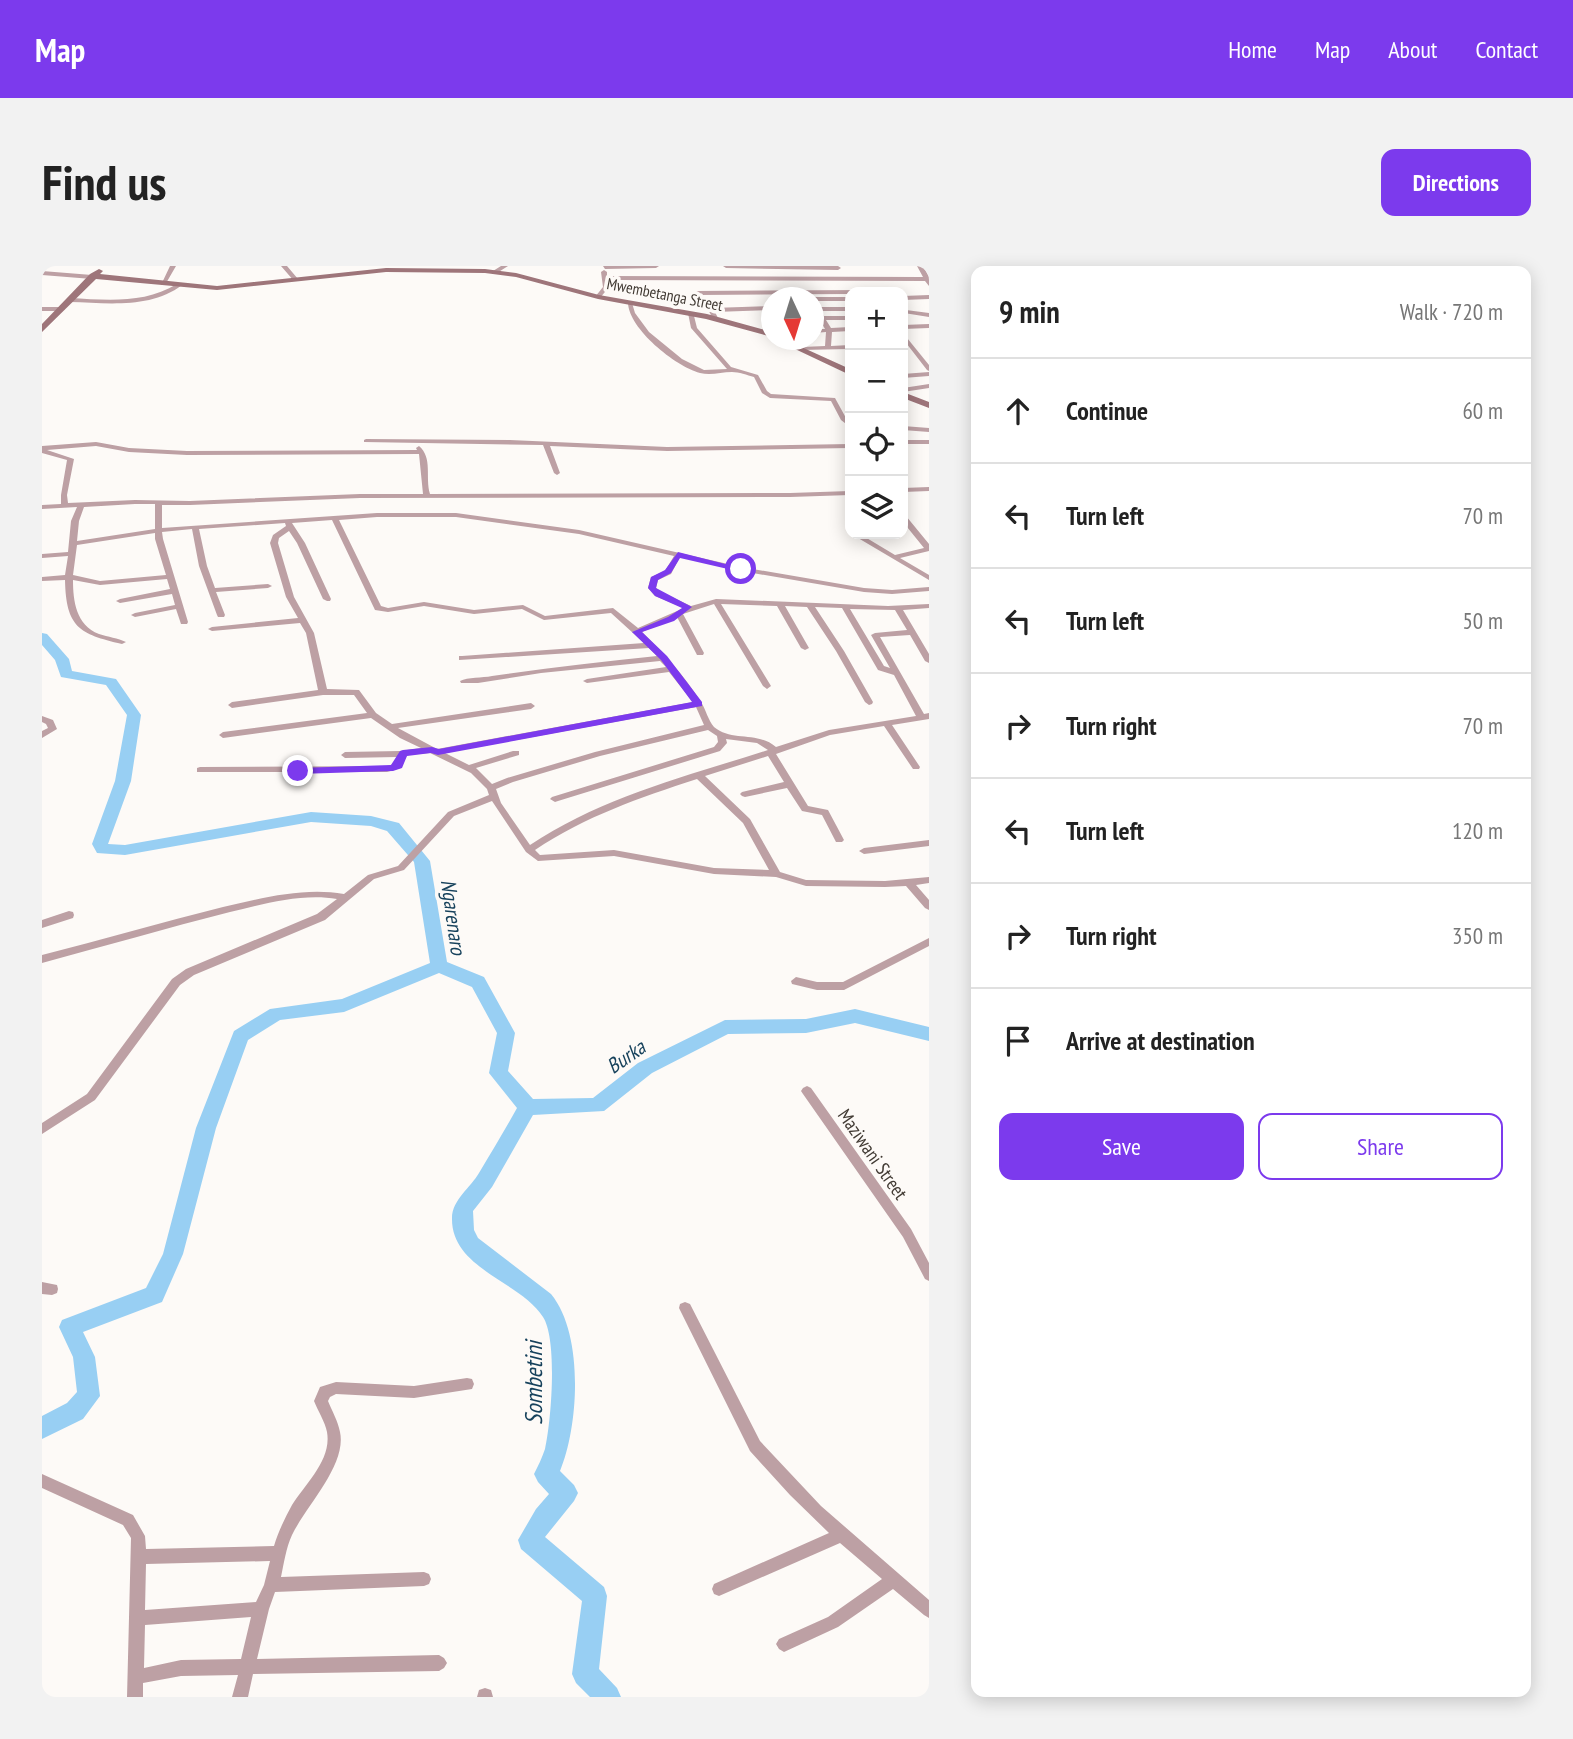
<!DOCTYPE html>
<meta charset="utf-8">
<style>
body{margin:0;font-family:"PT Sans Narrow",sans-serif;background:#f2f2f2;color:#222}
.controls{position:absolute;right:21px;top:21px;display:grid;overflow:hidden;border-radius:14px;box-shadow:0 4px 18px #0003}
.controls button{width:63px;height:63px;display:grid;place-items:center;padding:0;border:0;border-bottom:2px solid #e0e0e0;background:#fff;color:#222;font:35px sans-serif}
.compass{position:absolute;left:719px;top:21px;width:63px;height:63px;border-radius:50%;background:#fff;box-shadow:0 4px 18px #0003;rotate:176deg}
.stop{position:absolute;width:21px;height:21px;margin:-16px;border:5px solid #7c3aed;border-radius:50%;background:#fff}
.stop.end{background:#7c3aed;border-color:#fff;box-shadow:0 2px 7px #0008}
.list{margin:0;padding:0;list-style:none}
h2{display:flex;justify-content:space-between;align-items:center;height:91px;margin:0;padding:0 28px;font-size:30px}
h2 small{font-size:23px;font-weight:400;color:#767676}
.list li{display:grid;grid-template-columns:46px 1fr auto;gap:21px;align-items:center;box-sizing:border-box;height:105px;padding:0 28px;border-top:2px solid #e0e0e0}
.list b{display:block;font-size:26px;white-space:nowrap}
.list em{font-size:23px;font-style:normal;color:#767676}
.actions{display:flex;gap:14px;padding:21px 28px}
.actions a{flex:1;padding:16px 0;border:2px solid #7c3aed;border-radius:14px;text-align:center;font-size:24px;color:#7c3aed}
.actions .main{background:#7c3aed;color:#fff}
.icon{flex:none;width:38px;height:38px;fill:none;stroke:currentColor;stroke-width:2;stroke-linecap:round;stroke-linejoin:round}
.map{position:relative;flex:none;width:887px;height:1431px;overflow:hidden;border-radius:14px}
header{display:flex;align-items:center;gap:42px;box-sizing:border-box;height:98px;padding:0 35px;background:#7c3aed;color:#fff}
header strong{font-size:33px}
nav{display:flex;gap:38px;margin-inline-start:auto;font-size:24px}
.intro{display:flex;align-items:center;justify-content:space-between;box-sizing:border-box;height:168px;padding:0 42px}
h1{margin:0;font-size:49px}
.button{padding:18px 32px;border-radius:14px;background:#7c3aed;color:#fff;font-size:24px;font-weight:700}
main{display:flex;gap:42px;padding:0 42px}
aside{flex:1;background:#fff;border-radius:14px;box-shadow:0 4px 18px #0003}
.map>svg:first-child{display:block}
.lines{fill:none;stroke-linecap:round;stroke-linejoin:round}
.river{fill:#98cff3;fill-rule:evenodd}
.street{fill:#bda0a4;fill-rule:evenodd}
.secondary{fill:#9e757a;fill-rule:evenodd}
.route{fill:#7c3aed}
.labels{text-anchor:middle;stroke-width:7;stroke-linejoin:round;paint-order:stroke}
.far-street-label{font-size:16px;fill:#423b34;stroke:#fdfaf7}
.street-label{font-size:19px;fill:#423b34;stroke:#fdfaf7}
.water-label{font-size:21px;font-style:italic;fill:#17425c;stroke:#fdfaf7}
.near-water-label{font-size:24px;font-style:italic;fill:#17425c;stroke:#fdfaf7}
</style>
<header>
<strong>Map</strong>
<nav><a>Home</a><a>Map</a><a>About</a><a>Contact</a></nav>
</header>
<div class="intro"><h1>Find us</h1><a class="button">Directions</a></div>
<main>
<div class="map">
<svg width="887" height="1431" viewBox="0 0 887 1431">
<rect width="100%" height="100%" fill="#fdfaf7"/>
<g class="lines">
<path class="river" d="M 0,367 L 5,368 L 27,393 L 30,405 L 74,413 L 99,449 L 89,515 L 66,578 L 83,579 L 269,546 L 329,550 L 357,557 L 388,595 L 405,696 L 442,711 L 473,767 L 466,805 L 491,833 L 551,832 L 596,797 L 683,754 L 764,753 L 813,743 L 887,761 L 887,775 L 813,757 L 764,767 L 686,768 L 610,807 L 562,845 L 491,849 L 450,921 L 431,945 L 432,964 L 436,972 L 509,1028 C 542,1068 537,1159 518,1205 L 532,1219 L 536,1227 L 532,1235 L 503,1271 L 562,1321 L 565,1330 L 557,1403 L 575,1422 L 579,1431 L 548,1431 L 534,1417 L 530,1408 L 540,1335 L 479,1283 L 476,1274 L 494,1243 L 507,1228 L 496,1216 L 492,1208 C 496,1200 500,1192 503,1183 C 509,1157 516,1074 501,1051 C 478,1015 409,1003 410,952 C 410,934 429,921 437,907 C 450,885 463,864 475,842 L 447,807 L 455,767 L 430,721 L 397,707 L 302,746 L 238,754 L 206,774 L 174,862 L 141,988 L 120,1036 L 41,1066 L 53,1091 L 58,1130 L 41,1153 L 0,1173 L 0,1150 L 25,1137 L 35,1126 L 31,1091 L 17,1061 L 20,1054 L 104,1022 L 121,988 L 154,862 L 192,765 L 228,743 L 300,733 L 388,697 L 372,596 L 345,565 L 329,560 L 269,556 L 83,589 L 55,587 L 50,578 L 73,515 L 85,449 L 64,419 L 19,411 L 13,394 L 0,379 Z"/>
<path class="street" d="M 128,0 L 134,0 L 123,19 L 119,19 Z
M 239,0 L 245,0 L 256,13 L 256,15 L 252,15 Z
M 459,0 L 466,0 L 455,7 L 451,7 L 451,5 Z
M 561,0 L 617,0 L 614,2 L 563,3 Z
M 681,0 L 796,0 L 799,2 L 796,4 L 684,2 Z
M 875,0 L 881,0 L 887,11 L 887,20 L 883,15 L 566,14 L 567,21 L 558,32 L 553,31 L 561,21 L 559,6 L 562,4 L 565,6 L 565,10 L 881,11 Z
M 0,5 L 50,9 L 53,11 L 50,13 L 0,9 Z
M 135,18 L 140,19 C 109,43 65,37 28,36 L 25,34 L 28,32 C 65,34 102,38 135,18 Z
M 826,24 L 829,26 L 808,26 L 808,28 L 657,29 L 658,33 L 670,42 L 730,40 L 730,44 L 673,46 L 676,52 L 673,54 L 670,52 L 668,47 L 653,35 L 651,27 L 654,25 Z
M 887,29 L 887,33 L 861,34 L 861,30 Z
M 772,31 L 808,31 L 808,35 L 772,35 Z
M 586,37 L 590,37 L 593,47 L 607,66 L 640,93 L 662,104 L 685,103 L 649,62 L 646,47 L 651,46 L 655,62 L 689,101 L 716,109 L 725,125 L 729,128 L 793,132 L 804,152 L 808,156 L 808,161 L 799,154 L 789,135 L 728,132 L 720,127 L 712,111 C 705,109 697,106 690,106 C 679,106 669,110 658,107 C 633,100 587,63 586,37 Z
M 0,41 L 20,41 L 23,43 L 20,45 L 0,45 Z
M 772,41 L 808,41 L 808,45 L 779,45 L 782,50 L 808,50 L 808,54 L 784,54 L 789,62 L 808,61 L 808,65 L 790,66 L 789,80 L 808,79 L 808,83 L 758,84 L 757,83 L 760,81 L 783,80 L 784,66 L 772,67 L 772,63 L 783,63 L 773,45 L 772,45 Z
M 864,44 L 887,47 L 887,51 L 862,47 L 861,46 Z
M 887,58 L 887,62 L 861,63 L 861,59 Z
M 861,67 L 887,99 L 887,105 L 885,104 L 861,73 Z
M 887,106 L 887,110 L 861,112 L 861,108 Z
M 887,118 L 887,122 L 861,126 L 861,122 Z
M 861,160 L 887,162 L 887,166 L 861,164 Z
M 324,173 L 468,174 L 625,181 L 808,178 L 808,182 L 625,185 L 508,180 L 518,207 L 515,209 L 512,207 L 501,179 L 322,176 L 322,174 Z
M 861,174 L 887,174 L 887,178 L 861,178 Z
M 54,176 L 87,182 L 145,185 L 375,184 L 374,182 L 377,180 C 391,192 383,211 388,228 L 748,227 L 808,225 L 808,229 L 748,231 L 318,232 L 148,239 L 120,239 L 120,262 L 335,247 L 414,247 L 537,264 L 699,301 L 822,322 L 850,324 L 887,321 L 887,325 L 850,328 L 822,326 L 699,305 L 638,291 L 629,308 L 616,314 L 614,322 L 619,326 L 649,340 L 674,333 L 846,340 L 887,338 L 887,342 L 861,344 L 887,388 L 887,397 L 883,395 L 868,369 L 838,371 L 882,448 L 887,447 L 887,453 L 850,459 L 878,501 L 877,503 L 871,503 L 842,460 L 788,469 L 734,488 L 766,540 L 786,544 L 802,574 L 800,576 L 794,576 L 780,549 L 760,545 L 745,522 L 703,531 L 700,530 L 698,528 L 700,526 L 742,516 L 726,490 L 663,510 L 708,553 L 738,606 L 764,614 L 843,615 L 887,611 L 887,617 L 874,619 L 887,634 L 887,644 L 883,642 L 864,620 L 843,621 L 764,620 L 734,611 L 672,608 L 572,590 L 496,595 L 484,586 L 450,535 L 412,550 L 362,604 L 332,613 L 283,654 L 152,709 L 138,719 L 53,834 L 0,868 L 0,857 L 45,828 L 130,713 L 144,703 L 275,648 L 295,633 C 260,627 222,638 188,646 C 125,662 63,680 0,697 L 0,689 C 60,674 120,656 181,641 C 220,632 262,621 302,628 L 326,609 L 356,600 L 406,546 L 447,529 L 445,523 L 429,507 L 388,487 L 365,489 L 359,502 L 345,506 L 155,506 L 155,502 L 158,501 L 345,500 L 352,498 L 355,491 L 303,492 L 299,489 L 303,486 L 358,485 L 379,482 L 358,472 L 329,452 L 181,472 L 177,469 L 181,466 L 325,447 L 312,429 L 281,429 L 190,442 L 186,439 L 190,436 L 276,424 L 264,367 L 258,357 L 170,365 L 166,363 L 170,361 L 256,352 L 244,331 L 228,277 L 231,269 L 244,260 L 243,257 L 157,263 L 165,300 L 173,322 L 226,318 L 230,320 L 226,322 L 174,326 L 183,349 L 182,351 L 176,351 L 175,349 L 157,300 L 150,263 L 120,266 L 121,273 L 146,356 L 145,358 L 139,358 L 134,343 L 93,351 L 89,349 L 93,347 L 133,339 L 130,328 L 78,337 L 74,335 L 78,333 L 128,323 L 125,313 L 58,319 L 31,314 C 31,335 34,359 57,368 C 66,371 76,372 84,376 L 80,378 C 37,368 24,361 23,314 L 0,315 L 0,311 L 23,309 L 26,290 L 0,292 L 0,288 L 26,286 L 29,255 L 35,241 L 0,243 L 0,239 L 19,238 L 19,229 L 25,194 L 0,187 L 0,180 ZM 54,180 L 87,186 L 145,189 L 377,188 L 381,228 L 318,228 L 148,235 L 93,234 L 26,237 L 25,229 L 32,193 L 5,184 ZM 93,238 L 113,238 L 113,263 L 35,275 L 37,255 L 42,241 ZM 335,251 L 414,251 L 537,268 L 632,290 L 623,305 L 609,311 L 606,322 L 613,330 L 642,342 L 596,362 L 571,342 L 503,350 L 481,339 L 432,344 L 382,336 L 346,342 L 339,340 L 297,254 ZM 290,254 L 333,344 L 346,346 L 382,340 L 432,348 L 480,343 L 502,354 L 569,347 L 602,377 L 420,390 L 417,390 L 417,394 L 607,382 L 615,390 C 559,396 505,402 450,410 C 440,412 426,411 418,415 L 419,417 L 436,417 L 499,407 L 618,395 L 624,401 L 545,413 L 541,415 L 545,417 L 627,406 L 651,436 L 395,483 L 356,462 L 489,443 L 493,440 L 489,437 L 350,458 L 334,447 L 317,424 L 285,423 L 272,367 L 252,331 L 236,277 L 237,272 L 247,265 L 255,277 L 281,333 L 285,335 L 288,335 L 289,333 L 263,277 L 250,257 ZM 113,267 L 113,273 L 124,309 L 58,315 L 31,309 L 35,279 ZM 672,338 L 721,420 L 725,423 L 729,420 L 679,338 L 735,340 L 759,382 L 763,384 L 767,382 L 743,340 L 765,341 L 794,385 L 823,436 L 827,439 L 830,438 L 831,436 L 802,385 L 773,341 L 800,342 L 836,404 L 852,409 L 874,450 L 787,464 L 734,481 C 715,465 690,476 672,461 C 666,454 664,444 659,436 C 642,409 622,388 600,366 L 635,351 L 654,387 L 655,389 L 661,389 L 662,387 L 641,348 ZM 808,343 L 853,344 L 865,364 L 833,367 L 829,369 L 848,402 L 842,400 ZM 654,441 L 662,459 L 553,486 L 465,512 L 450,518 L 434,502 L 477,489 L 477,485 L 471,485 L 427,499 L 403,487 ZM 666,464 L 675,470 L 676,476 L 672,481 L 510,531 L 508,533 L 513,536 L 516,535 L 678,485 L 685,477 L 684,473 L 715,477 L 726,484 C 645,510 560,531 488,579 L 459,537 L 454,523 L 471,516 L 558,490 ZM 655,513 L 701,557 L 727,604 L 672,602 L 572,584 L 498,589 L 493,584 C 544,550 597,532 655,513 Z
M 887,221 L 887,225 L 861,226 L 861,222 Z
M 861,250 L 864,250 L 887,278 L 887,285 L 858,292 L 887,309 L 887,314 L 811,269 L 818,268 L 853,289 L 882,282 L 861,256 Z
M 0,450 L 11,454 L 15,463 L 0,472 L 0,465 L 6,462 L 4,458 L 0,456 Z
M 887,574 L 887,580 L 822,588 L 817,585 L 822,582 Z
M 27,645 L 31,646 L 32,649 L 31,652 L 0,662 L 0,654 Z
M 887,672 L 887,680 L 802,724 L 775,724 L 750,718 L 749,715 L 754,711 L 775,716 L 801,716 Z
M 765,820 L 769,822 L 869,963 L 887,997 L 887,1015 L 883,1013 L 861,971 L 761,828 L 759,825 L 761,822 Z
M 0,1016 L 15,1019 L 16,1023 L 15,1027 L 10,1029 L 0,1028 Z
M 643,1036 L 648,1038 L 718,1175 L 779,1240 L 887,1334 L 887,1352 L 882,1349 L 851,1323 L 796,1361 L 742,1386 L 737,1383 L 734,1378 L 737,1373 L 786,1351 L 840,1313 L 798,1277 L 677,1330 L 672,1328 L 670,1323 L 672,1318 L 787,1267 L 748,1229 L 708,1185 L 637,1042 L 638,1038 Z
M 425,1112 L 430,1113 L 432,1118 L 430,1123 L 372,1132 L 294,1128 L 288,1131 L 286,1135 C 290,1145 296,1155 298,1166 C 305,1199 264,1240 250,1269 C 244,1282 242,1297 239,1311 L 382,1306 L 387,1308 L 389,1313 L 387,1318 L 382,1320 L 233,1326 L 227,1343 L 215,1393 L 397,1389 L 402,1392 L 405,1397 L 402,1402 L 397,1405 L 211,1408 L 206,1431 L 190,1431 L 196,1409 L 139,1410 L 101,1417 L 101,1431 L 85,1431 L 89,1272 L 81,1259 L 0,1222 L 0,1208 L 91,1249 L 103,1270 L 104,1283 L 232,1280 C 236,1266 243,1252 250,1239 C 263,1218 290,1194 285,1166 C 283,1156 276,1145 272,1135 L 278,1121 L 294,1116 L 372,1120 ZM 228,1295 L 222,1319 L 214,1336 L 103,1344 L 104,1298 ZM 209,1351 L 199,1393 L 139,1394 L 102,1402 L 103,1359 Z
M 443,1422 L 449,1424 L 451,1431 L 435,1431 L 437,1424 Z"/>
<path class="secondary" d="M 344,2 L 443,3 L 474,7 L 557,29 L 665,48 L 730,66 L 730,71 L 664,53 L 556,33 L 474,11 L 443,7 L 344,6 L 175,24 L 54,13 L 0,66 L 0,58 L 48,8 L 57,3 L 61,5 L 58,8 L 175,20 Z
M 734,74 L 744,74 L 808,103 L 808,109 Z
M 861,126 L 887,136 L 887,142 L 861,132 Z"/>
</g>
<path class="route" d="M 636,286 L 703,303 L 699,306 L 638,292 L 629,307 L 616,314 L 614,322 L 650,341 L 632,355 L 600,366 L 625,390 L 660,436 L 660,440 L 396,489 L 389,487 L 365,490 L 360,502 L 351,505 L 256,508 L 251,505 L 256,502 L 349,499 L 358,485 L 361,484 L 390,481 L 397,483 L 650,436 L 619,394 L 590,366 L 626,351 L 640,342 L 613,330 L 606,322 L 609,311 L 623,304 Z"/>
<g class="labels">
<g class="far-street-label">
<text transform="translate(623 28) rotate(11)" y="6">Mwembetanga Street</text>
</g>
<g class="street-label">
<text transform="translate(831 888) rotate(55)" y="7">Maziwani Street</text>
</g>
<g class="water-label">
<text transform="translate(411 651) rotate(82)" y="7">Ngarenaro</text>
<text transform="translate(584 791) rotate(-35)" y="7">Burka</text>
</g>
<g class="near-water-label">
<text transform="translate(492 1117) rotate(-90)" y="8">Sombetini</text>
</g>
</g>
</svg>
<div class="controls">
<button>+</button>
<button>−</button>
<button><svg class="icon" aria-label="locate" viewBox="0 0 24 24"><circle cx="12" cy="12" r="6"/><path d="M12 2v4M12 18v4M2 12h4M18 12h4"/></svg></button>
<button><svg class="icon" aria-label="layers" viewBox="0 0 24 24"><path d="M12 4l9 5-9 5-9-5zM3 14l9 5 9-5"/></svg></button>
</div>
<svg class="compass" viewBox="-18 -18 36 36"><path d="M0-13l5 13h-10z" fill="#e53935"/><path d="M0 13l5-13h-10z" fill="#767676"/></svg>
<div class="stop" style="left:699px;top:303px"></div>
<div class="stop end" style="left:256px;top:505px"></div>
</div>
<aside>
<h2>9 min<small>Walk · 720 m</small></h2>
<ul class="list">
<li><svg class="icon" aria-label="ahead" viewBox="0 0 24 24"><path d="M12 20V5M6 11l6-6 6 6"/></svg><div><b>Continue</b></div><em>60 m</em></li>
<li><svg class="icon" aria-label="left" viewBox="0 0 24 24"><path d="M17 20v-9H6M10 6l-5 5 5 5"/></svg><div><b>Turn left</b></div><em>70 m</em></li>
<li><svg class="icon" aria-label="left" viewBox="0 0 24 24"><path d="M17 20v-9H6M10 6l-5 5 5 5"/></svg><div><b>Turn left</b></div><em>50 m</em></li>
<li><svg class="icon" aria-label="right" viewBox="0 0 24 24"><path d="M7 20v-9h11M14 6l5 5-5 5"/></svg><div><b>Turn right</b></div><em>70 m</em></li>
<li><svg class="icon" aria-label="left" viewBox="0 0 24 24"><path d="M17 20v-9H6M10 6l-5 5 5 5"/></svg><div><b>Turn left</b></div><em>120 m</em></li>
<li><svg class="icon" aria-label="right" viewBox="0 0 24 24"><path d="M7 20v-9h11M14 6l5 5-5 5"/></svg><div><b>Turn right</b></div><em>350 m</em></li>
<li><svg class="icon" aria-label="arrive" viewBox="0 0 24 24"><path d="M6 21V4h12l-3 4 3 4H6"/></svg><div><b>Arrive at destination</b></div></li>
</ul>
<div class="actions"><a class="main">Save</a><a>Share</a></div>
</aside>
</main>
